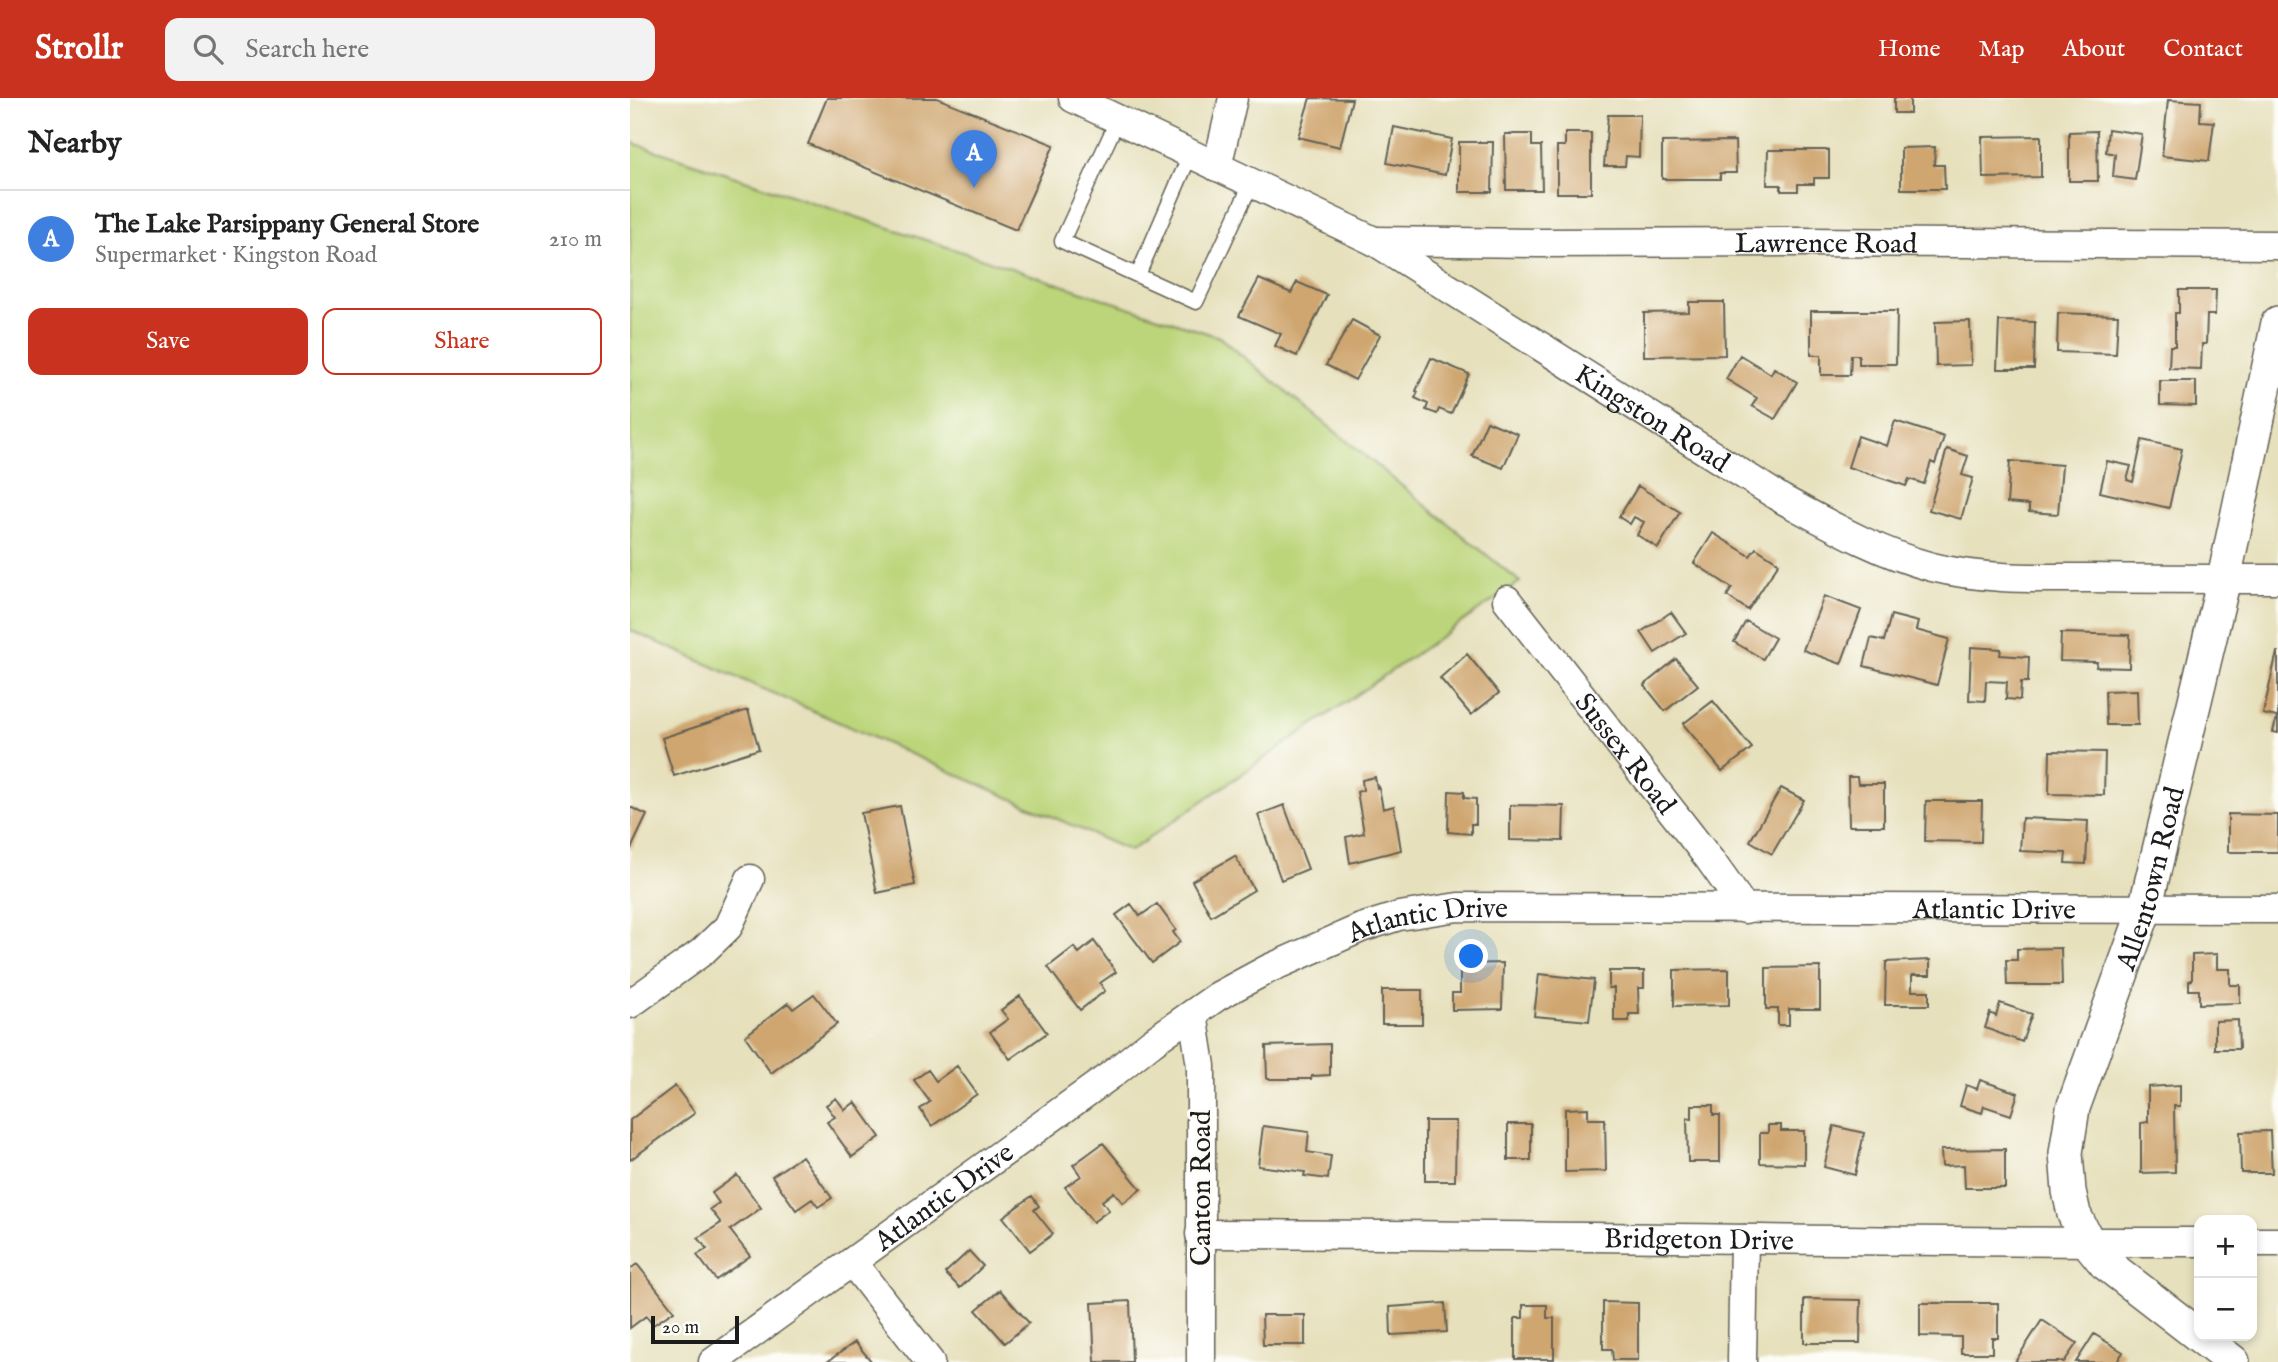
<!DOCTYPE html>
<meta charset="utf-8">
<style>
body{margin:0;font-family:"IM FELL English",serif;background:#f2f2f2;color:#222}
.controls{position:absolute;right:21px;bottom:21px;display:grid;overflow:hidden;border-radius:14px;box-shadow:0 4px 10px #0003}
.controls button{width:63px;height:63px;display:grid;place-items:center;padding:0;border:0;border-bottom:2px solid #e0e0e0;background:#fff;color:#222;font:35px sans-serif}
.scale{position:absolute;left:21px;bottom:18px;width:88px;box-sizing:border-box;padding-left:7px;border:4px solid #1c1c1c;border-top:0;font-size:19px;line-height:24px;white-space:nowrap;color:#1c1c1c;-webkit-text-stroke:5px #fdfcf7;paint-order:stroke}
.you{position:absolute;left:842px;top:859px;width:24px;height:24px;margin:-18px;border:5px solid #fff;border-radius:50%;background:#1a73e8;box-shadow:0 0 0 10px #1a73e833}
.badge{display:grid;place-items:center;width:46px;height:46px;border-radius:50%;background:#c8321e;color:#fff;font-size:23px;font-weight:700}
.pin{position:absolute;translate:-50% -58px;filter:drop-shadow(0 2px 4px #0008)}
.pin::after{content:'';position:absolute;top:37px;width:24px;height:21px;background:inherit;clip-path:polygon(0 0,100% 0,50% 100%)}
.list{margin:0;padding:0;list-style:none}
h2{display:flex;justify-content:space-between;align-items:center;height:91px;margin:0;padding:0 28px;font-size:30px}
h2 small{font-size:23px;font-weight:400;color:#767676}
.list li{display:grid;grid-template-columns:46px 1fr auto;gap:21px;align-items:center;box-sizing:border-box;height:98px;padding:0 28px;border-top:2px solid #e0e0e0}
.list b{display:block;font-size:26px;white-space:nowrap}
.list p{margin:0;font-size:23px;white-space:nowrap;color:#767676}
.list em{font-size:23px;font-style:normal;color:#767676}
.actions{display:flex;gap:14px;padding:21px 28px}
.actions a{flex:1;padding:16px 0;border:2px solid #c8321e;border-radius:14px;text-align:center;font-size:24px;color:#c8321e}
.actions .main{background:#c8321e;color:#fff}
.icon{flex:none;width:38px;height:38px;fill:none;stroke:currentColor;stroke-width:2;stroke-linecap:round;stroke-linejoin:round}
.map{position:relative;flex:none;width:1648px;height:1264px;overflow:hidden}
header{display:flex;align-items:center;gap:42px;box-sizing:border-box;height:98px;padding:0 35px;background:#c8321e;color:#fff}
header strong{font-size:33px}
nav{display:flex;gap:38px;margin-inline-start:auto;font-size:24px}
.search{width:490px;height:63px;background:#f2f2f2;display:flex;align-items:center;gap:18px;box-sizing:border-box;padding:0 24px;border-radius:14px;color:#767676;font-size:26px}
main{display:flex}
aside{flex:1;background:#fff}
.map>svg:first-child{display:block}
.green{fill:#bcd57a;stroke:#6c784b;stroke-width:2}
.building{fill:#cfa66f}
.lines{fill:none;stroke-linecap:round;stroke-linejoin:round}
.service-casing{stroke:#636154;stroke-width:17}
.minor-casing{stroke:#636154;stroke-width:31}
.tertiary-casing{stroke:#636154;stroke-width:36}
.service{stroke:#fff;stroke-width:14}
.minor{stroke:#fff;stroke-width:28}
.tertiary{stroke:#fff;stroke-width:33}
.labels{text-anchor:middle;stroke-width:6;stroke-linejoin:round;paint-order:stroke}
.street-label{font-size:28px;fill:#1c1c1c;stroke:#fdfcf7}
</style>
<header>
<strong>Strollr</strong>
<div class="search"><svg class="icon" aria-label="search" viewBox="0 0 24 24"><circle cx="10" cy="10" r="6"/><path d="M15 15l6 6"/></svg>Search here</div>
<nav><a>Home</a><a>Map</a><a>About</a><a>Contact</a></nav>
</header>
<main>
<aside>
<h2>Nearby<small></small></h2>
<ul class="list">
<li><span class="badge" style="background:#3f7fe0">A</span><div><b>The Lake Parsippany General Store</b><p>Supermarket · Kingston Road</p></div><em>210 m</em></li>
</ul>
<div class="actions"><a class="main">Save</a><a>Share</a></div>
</aside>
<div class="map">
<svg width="1648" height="1264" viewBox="0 0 1648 1264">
<rect width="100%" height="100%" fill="#fdfcf7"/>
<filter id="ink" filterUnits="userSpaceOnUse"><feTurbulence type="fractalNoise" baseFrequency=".0143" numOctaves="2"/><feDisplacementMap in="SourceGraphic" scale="14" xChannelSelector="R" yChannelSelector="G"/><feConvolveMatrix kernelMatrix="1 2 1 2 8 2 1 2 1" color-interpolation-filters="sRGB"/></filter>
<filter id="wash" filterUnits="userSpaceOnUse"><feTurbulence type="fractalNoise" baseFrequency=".00686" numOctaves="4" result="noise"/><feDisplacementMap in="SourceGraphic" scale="28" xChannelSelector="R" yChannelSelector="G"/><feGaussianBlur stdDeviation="1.57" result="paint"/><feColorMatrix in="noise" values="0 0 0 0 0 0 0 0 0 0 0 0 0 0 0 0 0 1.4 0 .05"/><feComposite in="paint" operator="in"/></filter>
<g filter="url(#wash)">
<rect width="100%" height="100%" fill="#e6e0bc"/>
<path class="green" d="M 0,44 L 589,239 L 890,484 L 500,753 L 0,532 Z"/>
<g id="blocks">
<path class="building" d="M 197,0 L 307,0 L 424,47 L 386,132 L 178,46 Z
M 680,0 L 722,1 L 710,49 L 668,39 Z
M 1264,0 L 1280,0 L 1280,15 L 1264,15 Z
M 1538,2 L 1571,4 L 1570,23 L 1584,24 L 1579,63 L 1532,58 Z
M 978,17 L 1010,17 L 1009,59 L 996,58 L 995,68 L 974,68 Z
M 764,29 L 822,41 L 815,77 L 757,65 Z
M 1478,31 L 1512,36 L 1505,82 L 1483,79 L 1485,56 L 1476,54 Z
M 1467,33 L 1468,83 L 1439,83 L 1439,34 Z
M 935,35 L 961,35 L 961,95 L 927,95 L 927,48 L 935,48 Z
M 875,36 L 902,36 L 902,48 L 911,48 L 912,92 L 876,92 Z
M 1411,38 L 1411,79 L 1353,80 L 1352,39 Z
M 1105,43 L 1106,75 L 1090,75 L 1090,81 L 1032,81 L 1032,44 Z
M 829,44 L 863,44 L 862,94 L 829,94 Z
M 1305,49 L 1304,67 L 1314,67 L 1315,91 L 1271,91 L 1271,50 Z
M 1138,52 L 1199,52 L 1199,80 L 1184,80 L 1184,86 L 1168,86 L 1168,93 L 1151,93 L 1151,87 L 1137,87 Z
M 629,181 L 661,195 L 667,184 L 697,197 L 667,258 L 645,248 L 651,236 L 609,218 Z
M 1549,192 L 1586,192 L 1585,217 L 1577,217 L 1576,246 L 1572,246 L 1571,271 L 1539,270 L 1540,248 L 1545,248 L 1545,215 L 1549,215 Z
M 1059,204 L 1094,204 L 1095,257 L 1014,258 L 1014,215 L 1059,214 Z
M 1181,213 L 1267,213 L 1266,266 L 1229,266 L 1229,257 L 1221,257 L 1220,277 L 1191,277 L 1191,257 L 1181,257 Z
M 1428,215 L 1488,217 L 1486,256 L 1427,254 Z
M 722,222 L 750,237 L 725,282 L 696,267 Z
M 1340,223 L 1341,267 L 1306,268 L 1305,224 Z
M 1369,223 L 1405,224 L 1404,271 L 1367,271 Z
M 1110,257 L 1141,276 L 1144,270 L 1167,284 L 1145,321 L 1122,308 L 1127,300 L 1096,281 Z
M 801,260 L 839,276 L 821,316 L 809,311 L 807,316 L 796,312 L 798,306 L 785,300 L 788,294 L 786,293 Z
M 1530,283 L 1566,283 L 1566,308 L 1530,307 Z
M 857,323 L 888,336 L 873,370 L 842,358 Z
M 1265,323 L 1314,339 L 1305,366 L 1301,364 L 1294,386 L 1279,381 L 1276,388 L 1218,369 L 1228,338 L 1257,348 Z
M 1512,342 L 1552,351 L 1539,410 L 1470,394 L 1477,363 L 1501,368 L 1497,382 L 1503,384 Z
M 1317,351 L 1338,358 L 1332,377 L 1343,380 L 1331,421 L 1299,412 Z
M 1380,363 L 1432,367 L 1428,416 L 1399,414 L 1399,407 L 1377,405 Z
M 1008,388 L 1050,414 L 1028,450 L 1007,437 L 1014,424 L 1004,419 L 1000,426 L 989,419 Z
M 1083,435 L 1120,458 L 1126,450 L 1149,465 L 1118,512 L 1097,498 L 1102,490 L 1064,465 Z
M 1194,498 L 1231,512 L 1211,566 L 1173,552 Z
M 1041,514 L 1056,535 L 1025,555 L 1011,534 Z
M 1261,517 L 1288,524 L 1286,532 L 1319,541 L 1307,587 L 1234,568 L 1241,540 L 1254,543 Z
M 1116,523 L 1145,540 L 1133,561 L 1104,544 Z
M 1431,535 L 1500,537 L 1499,570 L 1466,569 L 1467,564 L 1430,563 Z
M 1341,549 L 1371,551 L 1370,557 L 1399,559 L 1398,584 L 1391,584 L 1390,602 L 1376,601 L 1377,584 L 1356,583 L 1355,603 L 1339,602 Z
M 1647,554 L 1648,554 L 1648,635 L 1643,634 L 1647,619 L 1633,616 Z
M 837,556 L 869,595 L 841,617 L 810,580 Z
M 1046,561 L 1068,587 L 1035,613 L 1014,587 Z
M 1507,592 L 1508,627 L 1476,627 L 1475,593 Z
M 1083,603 L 1122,650 L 1092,673 L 1053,626 Z
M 118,612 L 129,651 L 44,678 L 32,640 Z
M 1420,653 L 1475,654 L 1474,697 L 1419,696 Z
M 745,679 L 747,690 L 749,689 L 753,711 L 764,708 L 771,752 L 720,765 L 716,739 L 734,735 L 727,694 L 733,692 L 732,682 Z
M 1218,679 L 1227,679 L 1228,686 L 1254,686 L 1254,728 L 1219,728 Z
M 1151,690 L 1174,702 L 1142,756 L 1120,743 Z
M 819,693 L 834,694 L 834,700 L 846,701 L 846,726 L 841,726 L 841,736 L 818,734 Z
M 1296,703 L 1352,703 L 1351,744 L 1295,743 Z
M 654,707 L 678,771 L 651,782 L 628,717 Z
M 880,707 L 934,708 L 933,743 L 880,742 Z
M 270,708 L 285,787 L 247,795 L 231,715 Z
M 0,709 L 17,717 L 0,753 Z
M 1598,716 L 1648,717 L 1648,754 L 1598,754 Z
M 1392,720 L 1458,723 L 1456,766 L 1435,765 L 1436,755 L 1390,753 Z
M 605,758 L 624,792 L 581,818 L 562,783 Z
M 501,806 L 510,818 L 527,806 L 546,832 L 543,834 L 550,844 L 522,865 L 486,817 Z
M 464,843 L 486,874 L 470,885 L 475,893 L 450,912 L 418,869 L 444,849 L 449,855 Z
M 1431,850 L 1432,887 L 1377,887 L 1376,862 L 1387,862 L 1387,851 Z
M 1587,856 L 1587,871 L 1600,871 L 1600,887 L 1610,887 L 1610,905 L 1569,906 L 1569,892 L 1559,892 L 1559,883 L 1562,882 L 1562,857 Z
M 1300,862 L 1300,877 L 1282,877 L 1282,893 L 1299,893 L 1299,907 L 1255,907 L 1256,864 Z
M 873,865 L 872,911 L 822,912 L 822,895 L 830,895 L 830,866 Z
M 1190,869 L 1190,911 L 1159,911 L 1159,927 L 1148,927 L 1148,911 L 1136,911 L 1136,870 Z
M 1099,871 L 1099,907 L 1044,908 L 1044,872 Z
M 979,873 L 1014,873 L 1014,890 L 1008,890 L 1009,916 L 999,916 L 999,923 L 984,923 L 984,890 L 979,890 Z
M 909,876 L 964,882 L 959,923 L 904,918 Z
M 752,892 L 792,892 L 792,926 L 752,926 Z
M 184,896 L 207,926 L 141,975 L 115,938 L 158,905 L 163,911 Z
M 390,898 L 417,935 L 380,961 L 360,934 L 378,921 L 371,912 Z
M 1370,905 L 1402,916 L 1392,944 L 1355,930 L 1360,915 L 1366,918 Z
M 1608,922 L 1609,951 L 1585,951 L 1585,923 Z
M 700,946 L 700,977 L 682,978 L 681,981 L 637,981 L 636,948 Z
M 327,968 L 347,996 L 302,1028 L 290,1011 L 300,1004 L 284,982 L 298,972 L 306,983 Z
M 1350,982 L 1388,995 L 1381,1017 L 1354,1008 L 1352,1015 L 1330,1008 L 1336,987 L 1347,991 Z
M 1550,987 L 1550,1008 L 1544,1008 L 1545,1074 L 1511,1075 L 1511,1025 L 1518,1024 L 1518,989 Z
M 45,988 L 65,1015 L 0,1062 L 0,1022 Z
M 206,1000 L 215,1012 L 225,1004 L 250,1039 L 222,1059 L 197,1024 L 205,1019 L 196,1007 Z
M 1062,1007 L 1083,1007 L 1083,1017 L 1090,1017 L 1090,1064 L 1058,1064 L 1057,1020 L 1062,1021 Z
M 958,1010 L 958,1021 L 975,1021 L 976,1073 L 935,1074 L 935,1011 Z
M 795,1023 L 826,1023 L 825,1083 L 795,1083 Z
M 878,1026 L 901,1026 L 901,1062 L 878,1062 Z
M 1138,1027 L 1151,1027 L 1151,1033 L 1174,1033 L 1174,1066 L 1130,1065 L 1130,1035 L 1138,1035 Z
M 633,1028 L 679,1034 L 677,1054 L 701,1058 L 698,1081 L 674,1078 L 675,1074 L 628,1068 Z
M 1204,1028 L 1234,1035 L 1225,1077 L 1194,1069 Z
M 1640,1033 L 1642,1075 L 1611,1075 L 1610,1034 Z
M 473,1045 L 511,1091 L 493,1105 L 484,1094 L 472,1103 L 479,1112 L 463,1124 L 435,1089 L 451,1078 L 443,1067 Z
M 1375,1051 L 1375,1090 L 1335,1090 L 1334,1067 L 1312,1068 L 1311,1052 Z
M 172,1058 L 202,1100 L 188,1109 L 182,1101 L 166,1112 L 142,1078 Z
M 107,1077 L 131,1110 L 100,1132 L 120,1158 L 86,1182 L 67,1157 L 77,1151 L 68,1140 L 91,1125 L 80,1111 L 89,1105 L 82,1095 Z
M 402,1098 L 409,1108 L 404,1112 L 423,1136 L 400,1153 L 373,1119 Z
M 339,1153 L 353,1168 L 330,1190 L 315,1175 Z
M 7,1166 L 44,1213 L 23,1227 L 16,1218 L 0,1230 L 0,1171 Z
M 370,1192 L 399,1225 L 375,1245 L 346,1212 Z
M 1174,1201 L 1231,1202 L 1230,1245 L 1174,1245 Z
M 500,1203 L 502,1264 L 465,1264 L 462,1205 Z
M 973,1204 L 1008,1205 L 1008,1262 L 983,1262 L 982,1251 L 973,1251 Z
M 815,1205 L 817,1234 L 761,1237 L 760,1209 Z
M 1290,1205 L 1368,1205 L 1368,1240 L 1362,1240 L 1362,1255 L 1331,1255 L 1331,1239 L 1290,1238 Z
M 893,1207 L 917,1207 L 917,1220 L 924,1220 L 924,1261 L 885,1261 L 885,1220 L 893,1220 Z
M 632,1217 L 675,1217 L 675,1247 L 633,1247 Z
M 1412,1222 L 1447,1245 L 1434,1264 L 1385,1264 Z
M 1464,1236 L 1493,1254 L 1487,1264 L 1446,1264 Z
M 225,1244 L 242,1264 L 197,1264 Z"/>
</g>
</g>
<g filter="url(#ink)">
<use href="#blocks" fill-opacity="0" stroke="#636154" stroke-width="2"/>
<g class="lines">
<defs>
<path id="service" d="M 488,21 L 432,143 L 566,204 L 622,84
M 508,177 L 560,57"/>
<g id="minor">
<path id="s1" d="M 443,0 L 744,143 L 1152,401 C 1200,427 1249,455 1302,469 C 1353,482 1409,480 1461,480 C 1524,481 1586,481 1648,481"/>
<path d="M 587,69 L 603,0"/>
<path id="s2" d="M 744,143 L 910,145 L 1171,144 L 1648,147"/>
<path id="s3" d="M 877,502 L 1080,762 L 1115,811"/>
<path d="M 0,906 L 72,854 L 98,829 L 120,781"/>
<path d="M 563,916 L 571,968 L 571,1264"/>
<path id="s4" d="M 570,1136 C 903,1136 1236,1145 1569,1144"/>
<path d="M 1622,1144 L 1648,1144"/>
<path d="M 222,1164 L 300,1264"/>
<path id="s5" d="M 83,1264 L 481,977 L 522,944 L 588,898 L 638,871 L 731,830 L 769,818 L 828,809 L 1648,811"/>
<path d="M 1112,1264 L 1114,1141"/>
</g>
<g id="tertiary">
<path id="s6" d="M 1603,1264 L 1475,1165 L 1458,1144 L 1444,1116 L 1439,1093 L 1436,1055 L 1443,1010 L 1515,811 L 1594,481 L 1648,225"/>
</g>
</defs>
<use href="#service" class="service-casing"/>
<use href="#minor" class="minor-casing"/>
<use href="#tertiary" class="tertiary-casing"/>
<use href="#service" class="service"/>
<use href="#minor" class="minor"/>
<use href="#tertiary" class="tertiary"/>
</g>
</g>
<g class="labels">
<g class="street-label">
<text dy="10" stroke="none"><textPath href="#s2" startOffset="452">Lawrence Road</textPath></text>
<text dy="10" stroke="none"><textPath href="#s1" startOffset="663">Kingston Road</textPath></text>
<text dy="10" stroke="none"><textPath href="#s3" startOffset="194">Sussex Road</textPath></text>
<text dy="10" stroke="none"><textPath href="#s6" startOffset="570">Allentown Road</textPath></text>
<text dy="10" stroke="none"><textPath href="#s5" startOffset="1418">Atlantic Drive</textPath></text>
<text dy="10" stroke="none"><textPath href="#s5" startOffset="850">Atlantic Drive</textPath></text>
<text transform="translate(570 1090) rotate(-90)" y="10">Canton Road</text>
<text dy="10" stroke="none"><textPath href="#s5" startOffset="284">Atlantic Drive</textPath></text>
<text dy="10" stroke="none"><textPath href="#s4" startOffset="499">Bridgeton Drive</textPath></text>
</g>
</g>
</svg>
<div class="controls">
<button>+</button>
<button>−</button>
</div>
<div class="scale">20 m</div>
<div class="you"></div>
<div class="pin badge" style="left:344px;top:90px;background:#3f7fe0">A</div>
</div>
</main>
